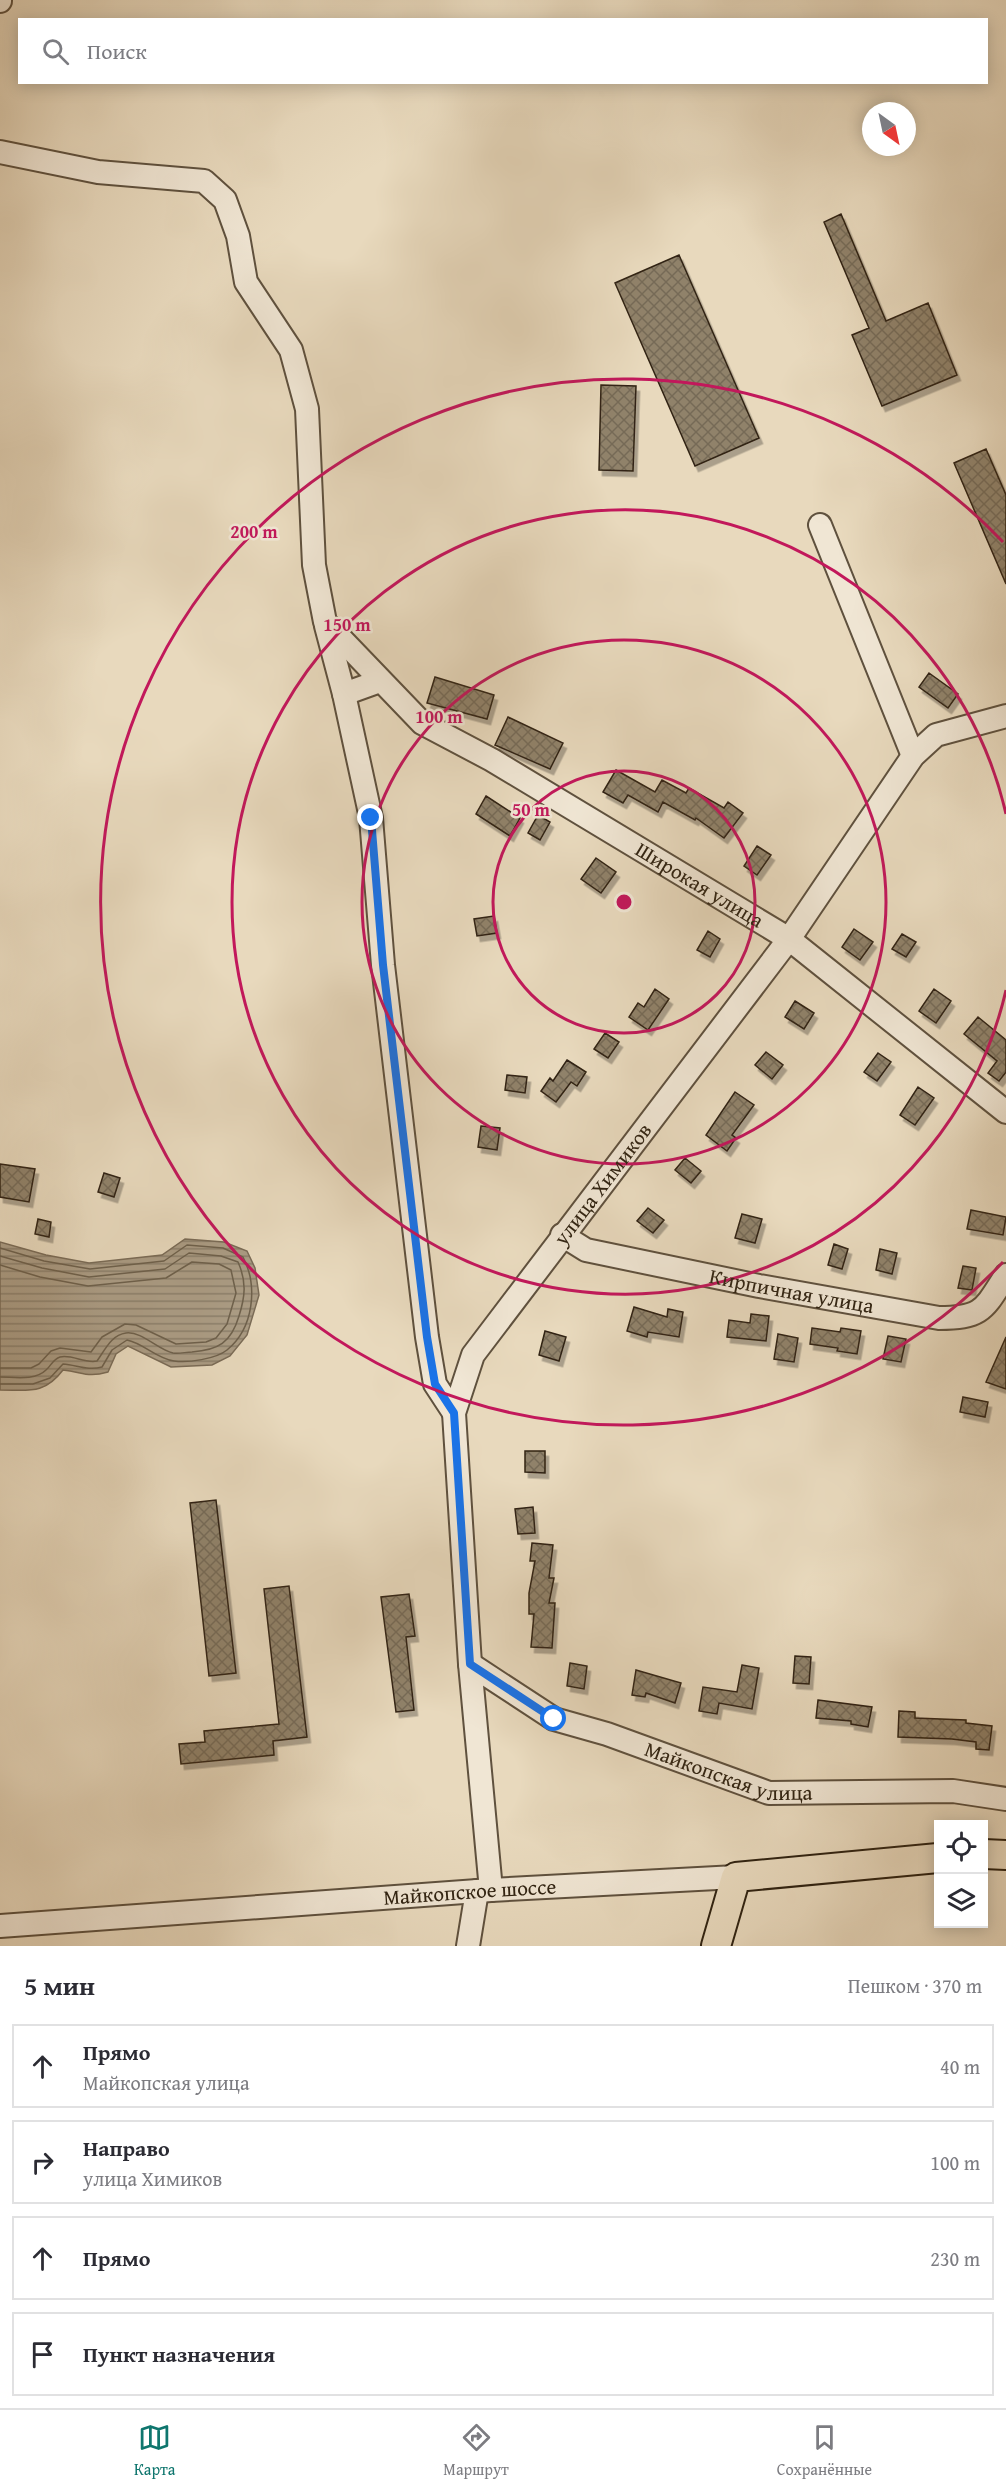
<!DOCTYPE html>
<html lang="ru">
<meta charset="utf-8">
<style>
body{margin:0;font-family:"Gentium Book Plus",serif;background:#f2f2f3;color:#2b2b33}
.controls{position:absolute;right:18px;bottom:18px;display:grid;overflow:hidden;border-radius:0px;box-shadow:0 3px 15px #0003}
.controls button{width:54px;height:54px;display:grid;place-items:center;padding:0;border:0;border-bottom:2px solid #e1e1e2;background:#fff;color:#2b2b33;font:30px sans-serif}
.compass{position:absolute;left:862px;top:102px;width:54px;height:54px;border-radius:50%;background:#fff;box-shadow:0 3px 15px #0003;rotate:147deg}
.stop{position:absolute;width:18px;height:18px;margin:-14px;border:4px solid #1a73e8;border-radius:50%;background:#fff}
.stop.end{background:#1a73e8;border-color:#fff;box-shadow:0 2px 6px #0008}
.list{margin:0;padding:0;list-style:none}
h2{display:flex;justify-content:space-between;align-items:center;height:78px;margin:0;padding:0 24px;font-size:26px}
h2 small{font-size:20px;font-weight:400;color:#7c7c81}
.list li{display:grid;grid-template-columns:39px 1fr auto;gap:18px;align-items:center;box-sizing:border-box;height:84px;margin:0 12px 12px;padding:0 12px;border:2px solid #e1e1e2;border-radius:0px}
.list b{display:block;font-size:22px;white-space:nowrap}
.list p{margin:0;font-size:20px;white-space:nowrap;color:#7c7c81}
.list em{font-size:20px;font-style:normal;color:#7c7c81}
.icon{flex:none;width:33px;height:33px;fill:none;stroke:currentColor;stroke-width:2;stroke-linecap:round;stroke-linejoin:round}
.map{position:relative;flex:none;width:1006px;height:1946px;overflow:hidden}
.search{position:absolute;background:#fff;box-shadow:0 3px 15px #0003;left:18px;right:18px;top:18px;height:66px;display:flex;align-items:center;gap:15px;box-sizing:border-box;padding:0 21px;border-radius:0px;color:#7c7c81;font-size:22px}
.sheet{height:462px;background:#fff}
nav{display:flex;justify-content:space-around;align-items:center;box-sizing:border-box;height:84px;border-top:2px solid #e1e1e2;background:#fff;font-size:16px;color:#7c7c81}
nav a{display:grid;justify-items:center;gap:3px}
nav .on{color:#0f766e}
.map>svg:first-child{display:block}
.water{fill:url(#water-rules);stroke:#7a6b56;stroke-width:1.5}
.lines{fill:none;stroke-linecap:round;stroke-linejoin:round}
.shore{stroke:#6e604b;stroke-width:1.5}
.building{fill:url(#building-cross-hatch);stroke:#312413;stroke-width:1.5;filter:url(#shadow)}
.minor-casing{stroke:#5f513e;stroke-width:26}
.major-casing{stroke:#312413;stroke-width:32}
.minor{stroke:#f0e6d4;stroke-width:22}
.major{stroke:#e8d9bd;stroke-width:28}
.route{stroke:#1a73e8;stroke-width:8}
.ring{fill:none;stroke:#c2185b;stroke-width:3}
.labels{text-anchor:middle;stroke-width:5;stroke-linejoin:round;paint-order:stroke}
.street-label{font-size:21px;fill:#312413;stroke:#f0e6d4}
.centre{fill:#c2185b;stroke:#f0e6d4;stroke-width:3}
.ring-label{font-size:18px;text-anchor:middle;font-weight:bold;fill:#c2185b;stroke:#f0e6d4;stroke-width:5;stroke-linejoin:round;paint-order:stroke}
</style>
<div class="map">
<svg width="1006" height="1946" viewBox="0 0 1006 1946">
<defs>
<pattern id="water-rules" width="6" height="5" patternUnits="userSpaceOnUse" patternTransform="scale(1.5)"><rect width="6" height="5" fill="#aa9b83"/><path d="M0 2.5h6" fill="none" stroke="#8b7e6a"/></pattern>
<pattern id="building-cross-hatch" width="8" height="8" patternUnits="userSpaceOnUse" patternTransform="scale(1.5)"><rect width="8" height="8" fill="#90826b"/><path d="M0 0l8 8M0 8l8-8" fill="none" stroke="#766a57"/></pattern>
<filter id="shadow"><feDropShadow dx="3.5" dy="5.5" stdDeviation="0" flood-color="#0004"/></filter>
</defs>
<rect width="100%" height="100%" fill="#e8d9bd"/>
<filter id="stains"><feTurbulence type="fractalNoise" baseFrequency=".00333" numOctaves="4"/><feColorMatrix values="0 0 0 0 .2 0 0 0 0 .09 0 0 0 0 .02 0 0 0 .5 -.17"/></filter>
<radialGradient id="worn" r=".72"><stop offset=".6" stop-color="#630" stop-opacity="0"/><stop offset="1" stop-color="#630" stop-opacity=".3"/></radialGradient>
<path class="water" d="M 185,1239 L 224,1242 L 247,1251 L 255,1268 L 259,1295 L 247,1335 L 230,1356 L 212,1365 L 171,1367 L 128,1346 L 116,1354 L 108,1372 C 87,1378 83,1372 63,1370 C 44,1395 29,1390 0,1390 L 0,1242 L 46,1255 L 89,1263 L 162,1255 Z"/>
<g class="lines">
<path class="shore" d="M 0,1248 L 44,1261 L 90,1269 L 164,1261 L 187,1245 L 223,1248 L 243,1257 C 258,1286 254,1328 227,1350 C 216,1359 188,1363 174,1361 C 157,1359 143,1343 127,1340 L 112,1350 L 102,1367 C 88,1371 77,1365 63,1364 L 50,1378 L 33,1384 L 0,1384
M 0,1256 L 42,1268 L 89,1277 L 165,1269 L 189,1253 L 221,1256 L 238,1262 C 247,1282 245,1297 239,1316 C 231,1343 218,1350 192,1352 C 186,1352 179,1354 173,1353 C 158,1350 142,1331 126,1333 C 111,1335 105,1350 97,1361 C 85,1364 72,1354 60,1357 C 53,1359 51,1366 46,1370 C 35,1381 14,1377 0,1377
M 0,1265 L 40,1277 L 88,1286 L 166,1278 L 192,1262 L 219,1264 L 231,1270 L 236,1293 L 227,1324 L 216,1338 L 206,1342 L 176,1344 L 136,1325 L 125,1324 L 102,1337 L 91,1352 L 60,1348 L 51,1351 L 39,1364 L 31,1368 L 0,1368"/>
</g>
<path class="building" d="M 841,214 L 886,321 L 928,303 L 957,375 L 882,406 L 852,335 L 869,328 L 824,222 Z
M 679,255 L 759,438 L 695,466 L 615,283 Z
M 601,385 L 636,386 L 633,471 L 599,470 Z
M 986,449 L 1006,495 L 1006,584 L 954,463 Z
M 929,673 L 958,694 L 948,708 L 919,687 Z
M 435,677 L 494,695 L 487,719 L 427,703 Z
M 508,717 L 563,743 L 550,769 L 495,745 Z
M 616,770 L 655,792 L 662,780 L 686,793 L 689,788 L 724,808 L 728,802 L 743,813 L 724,838 L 696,818 L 695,820 L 663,802 L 658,812 L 628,795 L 623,803 L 603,792 Z
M 486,796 L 520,818 L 510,836 L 476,814 Z
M 538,815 L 550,822 L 540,840 L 528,833 Z
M 757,846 L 771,855 L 757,875 L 744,866 Z
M 596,858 L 616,872 L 601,893 L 581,879 Z
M 494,916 L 497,933 L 477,936 L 474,919 Z
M 854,929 L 873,942 L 860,960 L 842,947 Z
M 708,931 L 720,939 L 710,957 L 697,950 Z
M 902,934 L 916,942 L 906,957 L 892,949 Z
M 655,989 L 669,999 L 648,1030 L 629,1017 L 638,1003 L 644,1007 Z
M 934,989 L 951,1001 L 936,1023 L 919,1011 Z
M 795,1001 L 814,1013 L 804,1029 L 785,1017 Z
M 978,1017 L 1006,1040 L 1006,1072 L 999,1081 L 988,1073 L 997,1061 L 964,1034 Z
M 605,1033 L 619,1042 L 608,1058 L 594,1049 Z
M 766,1052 L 783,1065 L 772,1079 L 755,1065 Z
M 878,1053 L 891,1062 L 877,1081 L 864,1072 Z
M 567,1060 L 586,1072 L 577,1086 L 571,1082 L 556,1102 L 541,1091 L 550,1078 L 553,1081 Z
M 507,1075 L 527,1077 L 525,1093 L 505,1090 Z
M 918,1087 L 934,1098 L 915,1125 L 900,1115 Z
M 735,1092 L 754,1105 L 732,1135 L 736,1138 L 727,1151 L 706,1135 Z
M 481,1126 L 500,1128 L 497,1150 L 478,1147 Z
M 685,1158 L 701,1171 L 691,1183 L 675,1170 Z
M 0,1164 L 35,1169 L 29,1202 L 0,1197 Z
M 104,1173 L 120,1178 L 114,1197 L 98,1192 Z
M 648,1208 L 664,1220 L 653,1233 L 637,1221 Z
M 971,1210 L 1006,1217 L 1003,1235 L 967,1229 Z
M 742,1214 L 762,1219 L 755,1243 L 735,1238 Z
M 38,1219 L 51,1222 L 49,1237 L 35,1234 Z
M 834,1244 L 848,1249 L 842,1269 L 828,1265 Z
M 880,1249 L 897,1253 L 892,1274 L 876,1270 Z
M 963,1266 L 976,1268 L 972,1290 L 958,1288 Z
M 634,1307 L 667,1317 L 668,1309 L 683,1312 L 679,1337 L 648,1332 L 647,1337 L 627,1331 Z
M 751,1314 L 769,1316 L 766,1341 L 727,1337 L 729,1320 L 750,1323 Z
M 812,1328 L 840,1332 L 841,1328 L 861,1331 L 857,1354 L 837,1351 L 838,1348 L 810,1344 Z
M 545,1331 L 566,1337 L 559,1361 L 539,1355 Z
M 778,1334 L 798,1338 L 794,1362 L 774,1359 Z
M 888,1336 L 906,1339 L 901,1362 L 883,1359 Z
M 1006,1337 L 1006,1389 L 986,1382 Z
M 963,1397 L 988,1402 L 985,1417 L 960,1412 Z
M 525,1451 L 545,1451 L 545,1473 L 525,1472 Z
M 216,1500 L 236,1673 L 209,1676 L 190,1503 Z
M 533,1507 L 535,1533 L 518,1534 L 515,1509 Z
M 532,1543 L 553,1545 L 549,1578 L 554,1578 L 549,1603 L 555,1603 L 552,1648 L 531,1647 L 534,1614 L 529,1614 L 529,1593 L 535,1561 L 530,1561 Z
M 289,1586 L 307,1737 L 273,1741 L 274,1755 L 181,1764 L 179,1744 L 205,1742 L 204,1731 L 279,1724 L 264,1589 Z
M 409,1594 L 415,1636 L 406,1637 L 414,1710 L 396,1712 L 381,1597 Z
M 795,1656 L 811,1657 L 809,1684 L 793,1683 Z
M 570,1663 L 587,1666 L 584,1689 L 567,1686 Z
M 742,1665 L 759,1668 L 752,1709 L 719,1703 L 717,1714 L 699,1711 L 703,1687 L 737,1692 Z
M 636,1670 L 681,1683 L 675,1703 L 646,1693 L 645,1697 L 632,1695 Z
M 818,1700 L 872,1707 L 868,1727 L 851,1724 L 851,1721 L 816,1718 Z
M 899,1711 L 915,1712 L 915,1718 L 966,1720 L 966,1723 L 992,1726 L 989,1750 L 976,1749 L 976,1742 L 952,1739 L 898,1737 Z"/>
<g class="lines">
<defs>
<g id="minor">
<path d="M 0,1 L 0,0"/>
<path id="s1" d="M 0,152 L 98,172 L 204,181 L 225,200 L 238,236 L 246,282 L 291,350 L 307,409 L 314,565 L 325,622 L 422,723 L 492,760 L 789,939 L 1006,1112"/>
<path d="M 820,525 L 913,756"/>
<path d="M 326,626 L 344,694"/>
<path d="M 380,681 L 344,694 L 371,818 L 383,965 L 427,1337 L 435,1384 L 454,1413"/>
<path id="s2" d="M 562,1235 L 586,1250 L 759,1286 L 939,1318 C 983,1318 984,1309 1006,1275"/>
<path id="s3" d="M 470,1664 L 554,1719 L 607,1734 L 769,1793 L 953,1791 L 1006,1799"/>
<path id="s4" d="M 491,1890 L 470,1664 L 454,1413 L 473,1355 L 789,939 L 913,756 L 936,735 L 1006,716"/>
<path id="s5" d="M 0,1926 L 491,1890 L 736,1877"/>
<path d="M 468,1946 L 477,1891"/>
</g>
<path id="major" d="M 984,1854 L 1006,1855
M 716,1946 L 736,1877 L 938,1858"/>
</defs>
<use href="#minor" class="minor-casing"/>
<use href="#major" class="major-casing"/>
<use href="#minor" class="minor"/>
<use href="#major" class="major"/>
</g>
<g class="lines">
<path class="route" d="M 371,818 L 383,965 L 427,1337 L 435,1384 L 454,1413 L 470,1664 L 554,1719"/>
</g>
<g class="ring">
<circle cx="624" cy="902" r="131"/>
<circle cx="624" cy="902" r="262"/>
<path d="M1006 990A392 392 0 1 1 1006 814"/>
<path d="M1003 1262A523 523 0 1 1 1003 542"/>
</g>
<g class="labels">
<g class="street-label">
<text dy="7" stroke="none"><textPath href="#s1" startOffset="1138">Широкая улица</textPath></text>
<text dy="7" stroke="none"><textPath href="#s4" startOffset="754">улица Химиков</textPath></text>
<text dy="7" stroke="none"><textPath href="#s2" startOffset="238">Кирпичная улица</textPath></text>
<text dy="7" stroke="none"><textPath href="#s3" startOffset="284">Майкопская улица</textPath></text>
<text dy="7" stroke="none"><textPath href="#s5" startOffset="471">Майкопское шоссе</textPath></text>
</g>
</g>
<circle cx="624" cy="902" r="9" class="centre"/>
<g class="ring-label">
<text x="254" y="538">200 m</text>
<text x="347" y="631">150 m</text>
<text x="439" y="723">100 m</text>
<text x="531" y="816">50 m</text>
</g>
<rect width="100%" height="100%" filter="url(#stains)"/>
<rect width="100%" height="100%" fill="url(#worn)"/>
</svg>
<div class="controls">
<button><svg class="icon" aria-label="locate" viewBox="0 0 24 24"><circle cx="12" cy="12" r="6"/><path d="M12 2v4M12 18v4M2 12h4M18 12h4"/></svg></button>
<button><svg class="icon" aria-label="layers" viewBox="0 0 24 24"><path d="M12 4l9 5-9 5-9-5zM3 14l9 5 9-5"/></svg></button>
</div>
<svg class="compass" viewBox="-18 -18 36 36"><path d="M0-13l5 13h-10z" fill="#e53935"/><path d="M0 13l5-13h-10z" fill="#7c7c81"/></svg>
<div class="stop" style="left:554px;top:1719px"></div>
<div class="stop end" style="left:371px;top:818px"></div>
<div class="search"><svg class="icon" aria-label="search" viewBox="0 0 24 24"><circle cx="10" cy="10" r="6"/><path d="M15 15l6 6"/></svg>Поиск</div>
</div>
<section class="sheet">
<h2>5 мин<small>Пешком · 370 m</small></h2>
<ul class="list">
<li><svg class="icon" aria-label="ahead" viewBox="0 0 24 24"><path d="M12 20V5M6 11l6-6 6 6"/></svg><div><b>Прямо</b><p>Майкопская улица</p></div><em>40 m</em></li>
<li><svg class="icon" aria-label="right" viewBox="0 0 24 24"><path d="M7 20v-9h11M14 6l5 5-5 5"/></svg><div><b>Направо</b><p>улица Химиков</p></div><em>100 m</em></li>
<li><svg class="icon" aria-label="ahead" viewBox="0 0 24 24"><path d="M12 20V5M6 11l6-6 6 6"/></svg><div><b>Прямо</b></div><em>230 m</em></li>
<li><svg class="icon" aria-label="arrive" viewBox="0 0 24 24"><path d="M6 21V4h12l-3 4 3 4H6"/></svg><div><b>Пункт назначения</b></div></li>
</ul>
</section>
<nav>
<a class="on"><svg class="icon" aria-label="map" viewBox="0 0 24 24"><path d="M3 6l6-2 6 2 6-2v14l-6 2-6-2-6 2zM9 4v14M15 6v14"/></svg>Карта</a>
<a><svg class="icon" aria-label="directions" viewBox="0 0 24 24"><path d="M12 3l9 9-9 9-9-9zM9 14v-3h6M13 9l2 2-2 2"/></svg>Маршрут</a>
<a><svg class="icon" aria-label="saved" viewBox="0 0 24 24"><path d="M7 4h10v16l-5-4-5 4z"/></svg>Сохранённые</a>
</nav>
